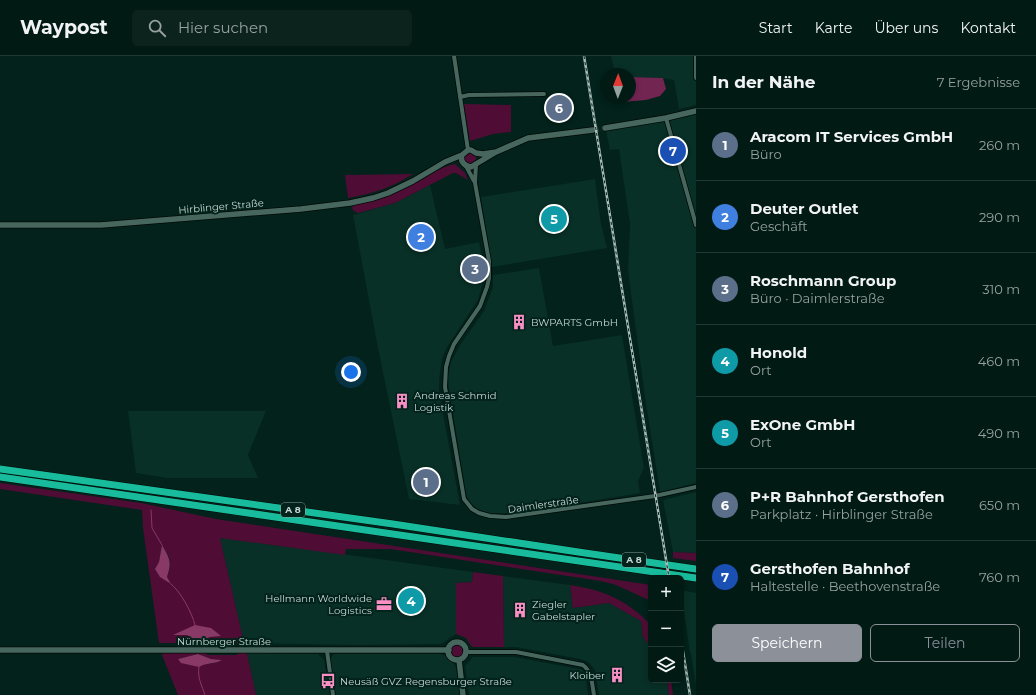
<!DOCTYPE html>
<html lang="de">
<meta charset="utf-8">
<style>
body{margin:0;font-family:Montserrat,sans-serif;background:#0c231d;color:#f1f3f6}
.controls{position:absolute;right:12px;bottom:12px;display:grid;overflow:hidden;border-radius:6px;box-shadow:0 2px 6px #0003}
.controls button{width:36px;height:36px;display:grid;place-items:center;padding:0;border:0;border-bottom:1px solid #233834;background:#021a14;color:#f1f3f6;font:20px sans-serif}
.compass{position:absolute;left:600px;top:12px;width:36px;height:36px;border-radius:50%;background:#021a14;box-shadow:0 2px 6px #0003;rotate:1deg}
.you{position:absolute;left:351px;top:316px;width:14px;height:14px;margin:-10px;border:3px solid #fff;border-radius:50%;background:#1a73e8;box-shadow:0 0 0 6px #1a73e833}
.badge{display:grid;place-items:center;width:26px;height:26px;border-radius:50%;background:#8c9099;color:#fff;font-size:13px;font-weight:700}
.pin{position:absolute;translate:-50% -50%;border:2px solid #fff;box-shadow:0 1px 4px #0006}
.list{margin:0;padding:0;list-style:none}
h2{display:flex;justify-content:space-between;align-items:center;height:52px;margin:0;padding:0 16px;font-size:17px}
h2 small{font-size:13px;font-weight:400;color:#96a1a0}
.list li{display:grid;grid-template-columns:26px 1fr auto;gap:12px;align-items:center;box-sizing:border-box;height:72px;padding:0 16px;border-top:1px solid #233834}
.list b{display:block;font-size:15px;white-space:nowrap}
.list p{margin:0;font-size:13px;white-space:nowrap;color:#96a1a0}
.list em{font-size:13px;font-style:normal;color:#96a1a0}
.actions{display:flex;gap:8px;padding:12px 16px}
.actions a{flex:1;padding:9px 0;border:1px solid #8c9099;border-radius:6px;text-align:center;font-size:14px;color:#8c9099}
.actions .main{background:#8c9099;color:#fff}
.icon{flex:none;width:22px;height:22px;fill:none;stroke:currentColor;stroke-width:2;stroke-linecap:round;stroke-linejoin:round}
.map{position:relative;flex:none;width:696px;height:639px;overflow:hidden}
header{display:flex;align-items:center;gap:24px;box-sizing:border-box;height:56px;padding:0 20px;background:#021a14;border-bottom:1px solid #233834}
header strong{font-size:19px}
nav{display:flex;gap:22px;margin-inline-start:auto;font-size:14px}
.search{width:280px;height:36px;background:#0c231d;display:flex;align-items:center;gap:10px;box-sizing:border-box;padding:0 14px;border-radius:6px;color:#96a1a0;font-size:15px}
main{display:flex}
aside{flex:1;background:#021a14}
.map>svg:first-child{display:block}
.built{fill:#083027}
.green{fill:#4f0d35;fill-rule:evenodd}
.forest{fill:#732552}
.water{fill:#883965}
.lines{fill:none;stroke-linecap:round;stroke-linejoin:round}
.stream{stroke:#883965;stroke-width:1}
.secondary-tunnel{stroke:#1f3d36;stroke-width:5.5;stroke-dasharray:5.5 3;stroke-linecap:butt}
.street-casing{stroke:#000a06;stroke-width:5.5}
.secondary-casing{stroke:#000a06;stroke-width:7}
.highway-casing{stroke:#000a06;stroke-width:8}
.street{stroke:#47675e;stroke-width:4}
.secondary{stroke:#47675e;stroke-width:5.5}
.highway{stroke:#18bc9c;stroke-width:7}
.rail-casing{stroke:#a9bcb7;stroke-width:2.5}
.rail{stroke:#02221b;stroke-width:1;stroke-dasharray:3;stroke-linecap:butt}
.labels{text-anchor:middle;stroke-width:4;stroke-linejoin:round;paint-order:stroke}
.shield{fill:#02221b;stroke:#8ba19b;stroke-width:1}
.shield-label{font-size:9px;font-weight:bold;fill:#c6d7d2}
.street-label{font-size:10px;fill:#c6d7d2;stroke:#02221b}
.poi-label{font-size:10px;fill:#c6d7d2;stroke:#02221b;text-anchor:start}
</style>
<header>
<strong>Waypost</strong>
<div class="search"><svg class="icon" aria-label="search" viewBox="0 0 24 24"><circle cx="10" cy="10" r="6"/><path d="M15 15l6 6"/></svg>Hier suchen</div>
<nav><a>Start</a><a>Karte</a><a>Über uns</a><a>Kontakt</a></nav>
</header>
<main>
<div class="map">
<svg width="696" height="639" viewBox="0 0 696 639">
<rect width="100%" height="100%" fill="#02221b"/>
<path class="built" d="M 611,0 L 696,0 L 696,49 L 679,53 L 674,24 L 663,22 L 630,21 L 630,18 L 615,18 Z
M 696,58 L 696,427 L 660,436 L 645,341 L 628,215 L 630,168 L 619,93 L 610,94 L 606,75 Z
M 595,123 L 601,168 L 607,192 L 492,211 L 481,141 Z
M 430,129 L 445,193 L 479,186 L 484,208 L 482,230 L 478,244 L 447,291 L 442,303 L 439,324 L 439,336 L 460,449 L 409,443 L 377,287 L 353,159 L 395,147 Z
M 539,212 L 553,290 L 622,279 L 644,412 L 638,425 L 640,437 L 519,457 L 490,457 L 482,455 L 475,451 L 469,445 L 466,437 L 449,332 L 448,321 L 451,306 L 460,289 L 484,255 L 493,231 L 493,219 Z
M 128,355 L 266,355 L 248,399 L 258,422 L 167,422 L 136,417 Z
M 696,436 L 696,497 L 673,496 L 663,444 Z
M 220,482 L 357,500 L 473,516 L 472,526 L 456,527 L 456,578 L 441,588 L 357,589 L 244,587 Z
M 503,520 L 570,529 L 573,552 L 609,547 L 641,565 L 643,581 L 651,592 L 651,624 L 667,624 L 669,639 L 599,639 L 595,614 L 591,609 L 586,605 L 580,603 L 516,591 L 504,591 Z
M 681,534 L 696,537 L 696,629 L 691,598 L 690,597 Z
M 247,597 L 318,598 L 324,604 L 330,639 L 256,639 Z
M 334,598 L 441,598 L 446,600 L 453,606 L 456,612 L 460,639 L 335,639 L 330,605 L 332,600 Z
M 473,601 L 515,601 L 579,613 L 582,614 L 585,618 L 588,639 L 469,639 L 465,610 Z"/>
<path class="green" d="M 464,48 L 511,49 L 511,76 L 493,78 L 470,85 Z
M464 102a6 6 0 1 1 12 0a6 6 0 1 1-12 0Z
M 455,108 L 465,117 L 468,124 L 456,117 L 453,117 L 395,147 L 358,157 L 354,155 L 352,152 L 354,149 C 375,145 394,138 413,128 C 428,121 439,111 455,108 Z
M 413,118 C 393,131 372,138 348,142 L 345,119 Z
M 0,427 L 141,447 L 216,463 L 651,529 L 651,545 L 616,529 L 601,525 L 390,493 L 346,493 L 345,499 L 220,482 L 244,587 L 159,587 L 143,472 L 142,454 L 0,433 ZM 162,490 C 171,501 172,508 167,521 L 170,527 L 155,513 L 159,506 ZM 187,579 L 220,580 L 210,581 L 197,586 Z
M 673,496 L 696,497 L 696,505 L 673,502 Z
M 473,516 L 503,520 L 504,591 L 472,591 L 466,582 L 456,578 L 456,527 L 472,526 Z
M 570,529 C 604,534 627,544 651,569 L 651,592 L 643,581 L 641,565 L 609,547 L 573,552 Z
M451 595a6 6 0 1 1 12 0a6 6 0 1 1-12 0Z
M 163,597 L 205,597 L 208,599 L 236,599 L 239,597 L 247,597 L 256,639 L 178,639 L 162,599 ZM 198,598 L 211,603 L 221,604 C 209,612 192,606 178,603 Z
M 667,624 L 671,624 L 673,639 L 669,639 Z"/>
<path class="forest" d="M 630,21 L 663,22 L 666,33 L 660,40 L 646,44 L 622,46 L 619,42 L 630,42 Z"/>
<path class="water" d="M 162,489 C 170,503 172,506 167,521 L 171,528 L 160,521 L 155,513 L 159,506 Z
M 195,569 L 211,572 L 221,580 L 210,581 L 197,586 L 187,579 L 173,579 Z
M 198,598 L 211,603 L 222,604 C 213,609 207,606 199,611 L 181,607 L 178,603 Z"/>
<g class="lines">
<path class="stream" d="M 151,454 L 152,472 L 162,489
M 171,528 C 181,536 192,557 195,569
M 197,586 L 197,591
M 199,611 C 197,621 202,630 205,639"/>
<path class="secondary-tunnel" d="M 593,74 L 605,72"/>
<defs>
<path id="street" d="M 454,0 L 468,94
M 696,0 L 696,22
M 460,41 L 469,39 L 544,38
M 666,62 L 696,169
M 476,108 L 475,127 L 489,205 L 489,222 L 487,231 L 480,250 L 454,288 L 449,300 L 446,311 L 445,331 L 464,443 L 472,453 L 479,457 L 490,460 L 506,461 L 655,440 L 696,431
M 466,110 L 474,125
M 327,595 L 333,639
M 466,596 L 516,596 L 583,609 C 592,616 592,628 594,639"/>
<path id="secondary" d="M 605,72 L 666,62 L 696,55
M 462,99 C 460,105 464,110 471,111 L 496,96 L 528,82 L 593,74
M 0,169 L 101,169 L 301,153 L 350,147 L 373,142 L 388,137 L 413,125 L 445,106 L 462,99 L 468,94 L 471,94 L 476,97 L 483,98 L 496,96
M448 595a9 9 0 1 1 18 0a9 9 0 1 1-18 0Z
M 0,594 L 449,594
M 459,604 L 463,639"/>
<path id="highway" d="M 0,413 L 393,468 L 585,497 L 696,513
M 0,421 L 696,522"/>
</defs>
<use href="#street" class="street-casing"/>
<use href="#secondary" class="secondary-casing"/>
<use href="#highway" class="highway-casing"/>
<use href="#street" class="street"/>
<use href="#secondary" class="secondary"/>
<use href="#highway" class="highway"/>
<defs>
<path id="rail" d="M 584,0 L 669,522
M 681,583 L 690,639"/>
</defs>
<use href="#rail" class="rail-casing"/>
<use href="#rail" class="rail"/>
</g>
<defs>
<symbol id="building-bare" viewBox="-9 -9 18 18"><path d="M-4-6H4V6H1V3H-1V6H-4ZM-2.5-4.3h1.7v1.8h-1.7ZM.8-4.3h1.7v1.8H.8ZM-2.5-1h1.7V.8h-1.7ZM.8-1h1.7V.8H.8Z" fill="#fa8fc6" stroke="#02221b" stroke-width="2.5" paint-order="stroke"/></symbol>
<symbol id="office-bare" viewBox="-9 -9 18 18"><path d="M-6-3h4V-5.5h4V-3h4V5H-6ZM-1-4.5V-3h2v-1.5ZM-6 0V1H6V0Z" fill="#fa8fc6" stroke="#02221b" stroke-width="2.5" paint-order="stroke"/></symbol>
<symbol id="bus-bare" viewBox="-9 -9 18 18"><path d="M-5-6H5V4H4V6H2V4H-2V6H-4V4H-5ZM-3.5-4V0h7V-4ZM-3.5 1.2v1.5H-2V1.2ZM2 1.2v1.5H3.5V1.2Z" fill="#fa8fc6" stroke="#02221b" stroke-width="2.5" paint-order="stroke"/></symbol>
</defs>
<g fill-rule="evenodd">
<use href="#building-bare" x="508" y="255" width="22" height="22"/>
<use href="#building-bare" x="391" y="334" width="22" height="22"/>
<use href="#office-bare" x="373" y="537" width="22" height="22"/>
<use href="#building-bare" x="509" y="543" width="22" height="22"/>
<use href="#building-bare" x="606" y="608" width="22" height="22"/>
<use href="#bus-bare" x="317" y="614" width="22" height="22"/>
</g>
<g class="labels">
<g class="shield">
<rect x="281" y="447" width="24" height="14" rx="3"/>
<rect x="622" y="497" width="24" height="14" rx="3"/>
</g>
<g class="shield-label">
<text x="293" y="457">A 8</text>
<text x="634" y="507">A 8</text>
</g>
<g class="street-label">
<text transform="translate(221 150) rotate(-5)" y="4">Hirblinger Straße</text>
<text transform="translate(543 448) rotate(-8)" y="4">Daimlerstraße</text>
<text x="224" y="589">Nürnberger Straße</text>
</g>
<g class="poi-label">
<text x="531" y="270">BWPARTS GmbH</text>
<text x="414" y="343">Andreas Schmid<tspan x="414" dy="12">Logistik</tspan></text>
<text x="372" y="546" text-anchor="end">Hellmann Worldwide<tspan x="372" dy="12">Logistics</tspan></text>
<text x="532" y="552">Ziegler<tspan x="532" dy="12">Gabelstapler</tspan></text>
<text x="605" y="623" text-anchor="end">Kloiber</text>
<text x="340" y="629">Neusäß GVZ Regensburger Straße</text>
</g>
</g>
</svg>
<div class="controls">
<button>+</button>
<button>−</button>
<button><svg class="icon" aria-label="layers" viewBox="0 0 24 24"><path d="M12 4l9 5-9 5-9-5zM3 14l9 5 9-5"/></svg></button>
</div>
<svg class="compass" viewBox="-18 -18 36 36"><path d="M0-13l5 13h-10z" fill="#e53935"/><path d="M0 13l5-13h-10z" fill="#96a1a0"/></svg>
<div class="you"></div>
<div class="pin badge" style="left:426px;top:426px;background:#5c6f8a">1</div>
<div class="pin badge" style="left:421px;top:181px;background:#3f7fe0">2</div>
<div class="pin badge" style="left:475px;top:213px;background:#5c6f8a">3</div>
<div class="pin badge" style="left:411px;top:545px;background:#0f9aa8">4</div>
<div class="pin badge" style="left:554px;top:163px;background:#0f9aa8">5</div>
<div class="pin badge" style="left:559px;top:52px;background:#5c6f8a">6</div>
<div class="pin badge" style="left:673px;top:95px;background:#1a4fb4">7</div>
</div>
<aside>
<h2>In der Nähe<small>7 Ergebnisse</small></h2>
<ul class="list">
<li><span class="badge" style="background:#5c6f8a">1</span><div><b>Aracom IT Services GmbH</b><p>Büro</p></div><em>260 m</em></li>
<li><span class="badge" style="background:#3f7fe0">2</span><div><b>Deuter Outlet</b><p>Geschäft</p></div><em>290 m</em></li>
<li><span class="badge" style="background:#5c6f8a">3</span><div><b>Roschmann Group</b><p>Büro · Daimlerstraße</p></div><em>310 m</em></li>
<li><span class="badge" style="background:#0f9aa8">4</span><div><b>Honold</b><p>Ort</p></div><em>460 m</em></li>
<li><span class="badge" style="background:#0f9aa8">5</span><div><b>ExOne GmbH</b><p>Ort</p></div><em>490 m</em></li>
<li><span class="badge" style="background:#5c6f8a">6</span><div><b>P+R Bahnhof Gersthofen</b><p>Parkplatz · Hirblinger Straße</p></div><em>650 m</em></li>
<li><span class="badge" style="background:#1a4fb4">7</span><div><b>Gersthofen Bahnhof</b><p>Haltestelle · Beethovenstraße</p></div><em>760 m</em></li>
</ul>
<div class="actions"><a class="main">Speichern</a><a>Teilen</a></div>
</aside>
</main>
